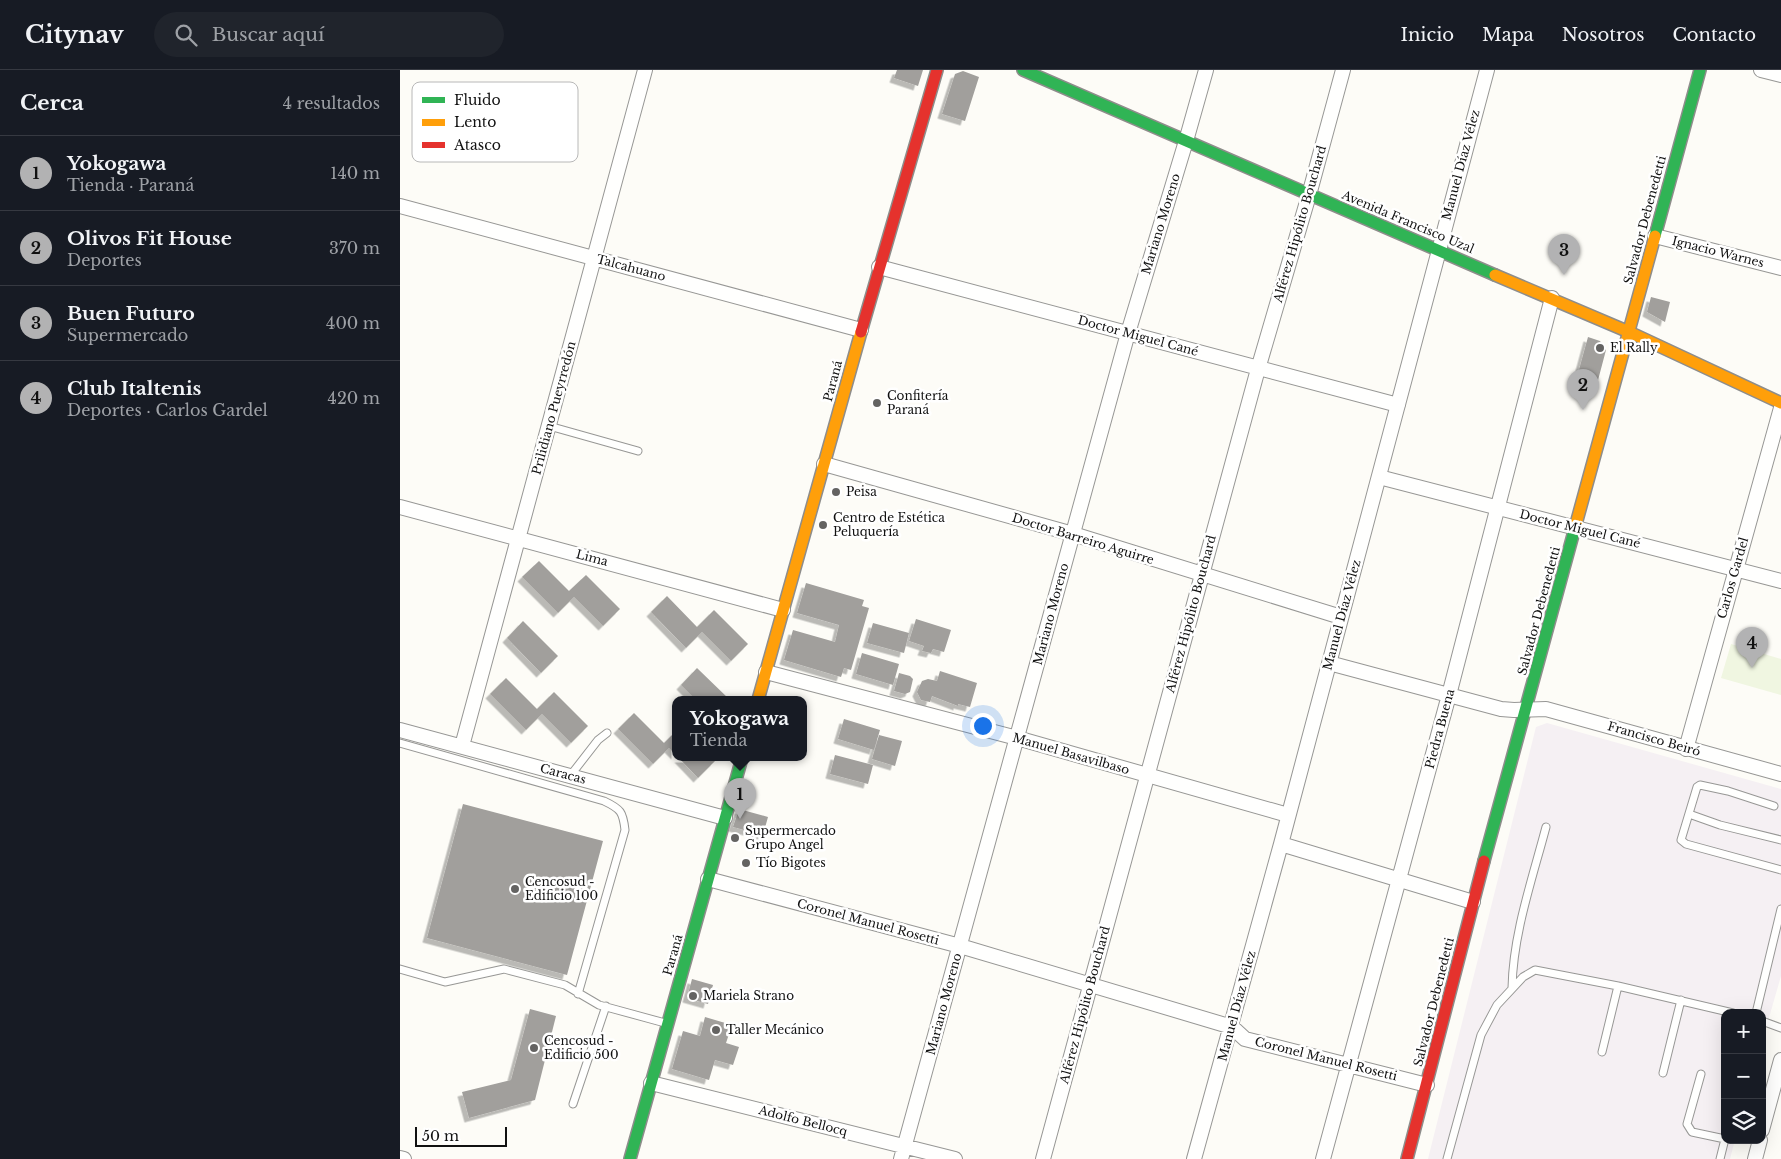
<!DOCTYPE html>
<html lang="es">
<meta charset="utf-8">
<style>
body{margin:0;font-family:"Libre Baskerville",serif;background:#20242c;color:#f1f3f6}
.controls{position:absolute;right:15px;bottom:15px;display:grid;overflow:hidden;border-radius:10px;box-shadow:0 5px 20px #0002}
.controls button{width:45px;height:45px;display:grid;place-items:center;padding:0;border:0;border-bottom:1px solid #363941;background:#171b24;color:#f1f3f6;font:25px sans-serif}
.scale{position:absolute;left:15px;bottom:12px;width:92px;box-sizing:border-box;padding-left:5px;border:2px solid #111;border-top:0;font-size:14px;line-height:18px;white-space:nowrap;color:#111;-webkit-text-stroke:4px #fff;paint-order:stroke}
.you{position:absolute;left:582px;top:655px;width:18px;height:18px;margin:-12px;border:4px solid #fff;border-radius:50%;background:#1a73e8;box-shadow:0 0 0 8px #1a73e833}
.badge{display:grid;place-items:center;width:32px;height:32px;border-radius:50%;background:#b2b2b3;color:#111;font-size:16px;font-weight:700}
.pin{position:absolute;translate:-50% -41px;filter:drop-shadow(0 1px 2px #0008)}
.pin::after{content:'';position:absolute;top:26px;width:18px;height:15px;background:inherit;clip-path:polygon(0 0,100% 0,50% 100%)}
.popup{position:absolute;left:272px;top:626px;width:135px;height:65px;box-sizing:border-box;display:grid;place-content:center;border-radius:10px;background:#171b24;filter:drop-shadow(0 1px 4px #0005);font-size:16px;white-space:nowrap;color:#9ea1a6}
.popup b{font-size:19px;color:#f1f3f6}
.popup::after{content:'';position:absolute;left:50%;top:100%;margin-left:-10px;border:10px solid transparent;border-top-color:#171b24}
.list{margin:0;padding:0;list-style:none}
h2{display:flex;justify-content:space-between;align-items:center;height:65px;margin:0;padding:0 20px;font-size:21px}
h2 small{font-size:16px;font-weight:400;color:#9ea1a6}
.list li{display:grid;grid-template-columns:32px 1fr auto;gap:15px;align-items:center;box-sizing:border-box;height:75px;padding:0 20px;border-top:1px solid #363941}
.list b{display:block;font-size:19px;white-space:nowrap}
.list p{margin:0;font-size:16px;white-space:nowrap;color:#9ea1a6}
.list em{font-size:16px;font-style:normal;color:#9ea1a6}
.icon{flex:none;width:28px;height:28px;fill:none;stroke:currentColor;stroke-width:2;stroke-linecap:round;stroke-linejoin:round}
.map{position:relative;flex:none;width:1381px;height:1089px;overflow:hidden}
header{display:flex;align-items:center;gap:30px;box-sizing:border-box;height:70px;padding:0 25px;background:#171b24;border-bottom:1px solid #363941}
header strong{font-size:24px}
nav{display:flex;gap:28px;margin-inline-start:auto;font-size:18px}
.search{width:350px;height:45px;background:#20242c;display:flex;align-items:center;gap:12px;box-sizing:border-box;padding:0 18px;border-radius:28px;color:#9ea1a6;font-size:19px}
main{display:flex}
aside{flex:1;background:#171b24}
.map>svg:first-child{display:block}
.industrial{fill:#f5f0f3}
.pitch{fill:#f0f6e1}
.building{fill:#a19f9c;filter:url(#shadow)}
.lines{fill:none;stroke-linecap:round;stroke-linejoin:round}
.lane-casing{stroke:#979795;stroke-width:9}
.street-casing{stroke:#979795;stroke-width:16}
.fast-casing{stroke:#8e8d8b;stroke-width:14}
.slow-casing{stroke:#8e8d8b;stroke-width:14}
.jam-casing{stroke:#8e8d8b;stroke-width:14}
.lane{stroke:#fffffe;stroke-width:7}
.street{stroke:#fffffe;stroke-width:14}
.fast{stroke:#30b455;stroke-width:11}
.slow{stroke:#ff9f0a;stroke-width:11}
.jam{stroke:#e5322d;stroke-width:11}
.poi-dot{fill:#646362;stroke:#fff;stroke-width:2}
.labels{text-anchor:middle;stroke-width:5;stroke-linejoin:round;paint-order:stroke}
.street-label{font-size:12px;fill:#111;stroke:#fff}
.poi-label{font-size:12px;fill:#111;stroke:#fff;text-anchor:start}
.key{fill:#fff;stroke:#b8b8b8;stroke-width:1}
.key-label{font-size:14px;fill:#111}
</style>
<header>
<strong>Citynav</strong>
<div class="search"><svg class="icon" aria-label="search" viewBox="0 0 24 24"><circle cx="10" cy="10" r="6"/><path d="M15 15l6 6"/></svg>Buscar aquí</div>
<nav><a>Inicio</a><a>Mapa</a><a>Nosotros</a><a>Contacto</a></nav>
</header>
<main>
<aside>
<h2>Cerca<small>4 resultados</small></h2>
<ul class="list">
<li><span class="badge">1</span><div><b>Yokogawa</b><p>Tienda · Paraná</p></div><em>140 m</em></li>
<li><span class="badge">2</span><div><b>Olivos Fit House</b><p>Deportes</p></div><em>370 m</em></li>
<li><span class="badge">3</span><div><b>Buen Futuro</b><p>Supermercado</p></div><em>400 m</em></li>
<li><span class="badge">4</span><div><b>Club Italtenis</b><p>Deportes · Carlos Gardel</p></div><em>420 m</em></li>
</ul>
</aside>
<div class="map">
<svg width="1381" height="1089" viewBox="0 0 1381 1089">
<defs>
<filter id="shadow"><feDropShadow dx="-4.5" dy="4.5" stdDeviation="0" flood-color="#0004"/></filter>
</defs>
<rect width="100%" height="100%" fill="#fdfcf7"/>
<path class="industrial" d="M 1147,653 L 1381,719 L 1381,906 L 1362,972 L 1362,943 L 1325,943 L 1325,1070 L 1335,1070 L 1330,1089 L 1028,1089 L 1136,657 Z"/>
<path class="pitch" d="M 1331,574 L 1381,589 L 1381,625 L 1321,608 Z"/>
<path class="building" d="M 497,0 L 523,0 L 518,16 L 494,8 Z
M 563,1 L 579,7 L 565,51 L 542,44 L 555,4 Z
M 1251,227 L 1270,232 L 1265,252 L 1247,242 Z
M 1188,267 L 1200,271 L 1206,280 L 1197,314 L 1177,307 Z
M 139,491 L 169,521 L 186,505 L 220,539 L 203,556 L 174,527 L 158,543 L 122,507 Z
M 406,513 L 464,530 L 462,536 L 469,538 L 451,600 L 444,598 L 441,607 L 384,590 L 393,560 L 435,572 L 439,555 L 397,543 Z
M 267,526 L 297,557 L 314,540 L 348,574 L 331,591 L 302,562 L 286,578 L 251,542 Z
M 516,549 L 551,560 L 544,582 L 533,579 L 531,583 L 522,581 L 524,576 L 509,571 Z
M 123,551 L 158,586 L 141,603 L 107,568 Z
M 473,553 L 509,563 L 504,583 L 467,573 Z
M 462,583 L 499,594 L 493,615 L 456,604 Z
M 297,598 L 330,630 L 296,630 L 281,615 Z
M 540,601 L 577,613 L 570,637 L 558,634 L 558,636 L 532,626 L 530,632 L 521,630 L 517,622 L 522,611 L 528,609 L 537,611 Z
M 499,603 L 510,606 L 513,609 L 510,622 L 505,624 L 494,621 Z
M 106,608 L 137,639 L 154,622 L 188,656 L 171,673 L 142,644 L 126,660 L 90,624 Z
M 234,643 L 264,673 L 276,661 L 276,685 L 269,678 L 253,694 L 218,659 Z
M 444,649 L 480,660 L 474,680 L 438,669 Z
M 479,665 L 502,671 L 495,696 L 472,689 Z
M 435,685 L 473,695 L 468,714 L 430,704 Z
M 279,688 L 312,688 L 315,691 L 298,708 Z
M 63,734 L 203,771 L 167,905 L 27,868 Z
M 339,739 L 368,747 L 363,765 L 333,757 Z
M 292,909 L 313,915 L 308,934 L 287,928 Z
M 130,939 L 156,946 L 135,1030 L 69,1048 L 62,1022 L 111,1010 Z
M 305,947 L 332,955 L 326,973 L 339,977 L 333,995 L 315,990 L 309,1010 L 272,999 L 283,961 L 300,966 Z"/>
<g class="lines">
<defs>
<path id="lane" d="M 149,356 L 238,381
M 0,673 L 204,731 C 221,739 223,742 225,760 L 178,924
M 170,706 L 198,670 L 207,663
M 1374,736 L 1328,721 L 1300,715 L 1297,717 L 1281,770 L 1286,774 L 1381,800
M 1289,744 L 1320,755 L 1381,770
M 0,899 L 45,912 L 104,899 L 165,915 L 199,935 L 265,953
M 1112,918 C 1113,864 1132,810 1146,757
M 1356,943 L 1381,839
M 1362,951 L 1381,958
M 1202,982 L 1218,916
M 1263,1003 L 1281,930
M 1301,1004 L 1287,1054 L 1292,1062 L 1325,1069
M 173,1034 L 206,936
M 1047,1089 L 1081,965 L 1097,935 L 1123,907 L 1135,900 L 1218,916 L 1333,943
M 1320,1089 L 1325,1069"/>
<path id="street" d="M 1361,0 L 1381,5
M 0,136 L 461,260
M 1255,166 L 1381,198
M 479,197 L 998,335
M 424,394 L 673,464 L 941,547
M 979,407 L 1381,511
M 0,437 L 383,540
M 929,593 L 1101,639 L 1114,640 L 1146,639 L 1381,704
M 366,602 L 617,668 L 888,745
M 0,660 L 325,748
M 62,676 L 245,0
M 1286,679 L 1381,338
M 881,774 L 1073,832
M 308,809 L 560,876 L 832,957 L 845,969 L 1027,1015
M 251,1013 L 555,1089
M 1362,1060 L 1381,990
M 0,1088 L 4,1089
M 501,1089 L 728,263 L 786,71 L 806,0
M 643,1089 L 858,299 L 909,125 L 943,0
M 794,1089 L 881,774 L 1087,0
M 923,1089 L 1049,625 L 1152,228
M 1355,1089 L 1360,1070"/>
<path id="fast" d="M 623,0 L 1095,205
M 1255,166 L 1300,0
M 1084,791 L 1176,454
M 230,1089 L 342,688"/>
<path id="slow" d="M 1095,205 L 1229,262 L 1381,333
M 1176,454 L 1255,166
M 358,630 L 461,262"/>
<path id="jam" d="M 461,262 L 537,0
M 1007,1089 L 1084,791"/>
</defs>
<use href="#lane" class="lane-casing"/>
<use href="#street" class="street-casing"/>
<use href="#fast" class="fast-casing"/>
<use href="#slow" class="slow-casing"/>
<use href="#jam" class="jam-casing"/>
<use href="#lane" class="lane"/>
<use href="#street" class="street"/>
<use href="#fast" class="fast"/>
<use href="#slow" class="slow"/>
<use href="#jam" class="jam"/>
</g>
<g class="poi-dot">
<circle cx="1200" cy="278" r="5"/>
<circle cx="477" cy="333" r="5"/>
<circle cx="436" cy="422" r="5"/>
<circle cx="423" cy="455" r="5"/>
<circle cx="335" cy="768" r="5"/>
<circle cx="346" cy="793" r="5"/>
<circle cx="115" cy="819" r="5"/>
<circle cx="293" cy="926" r="5"/>
<circle cx="316" cy="960" r="5"/>
<circle cx="134" cy="978" r="5"/>
</g>
<g class="labels">
<g class="street-label">
<text transform="translate(1061 95) rotate(-75)" y="4">Manuel Díaz Vélez</text>
<text transform="translate(1245 150) rotate(-75)" y="4">Salvador Debenedetti</text>
<text transform="translate(1008 152) rotate(23)" y="4">Avenida Francisco Uzal</text>
<text transform="translate(761 154) rotate(-73)" y="4">Mariano Moreno</text>
<text transform="translate(900 154) rotate(-74)" y="4">Alférez Hipólito Bouchard</text>
<text transform="translate(1318 182) rotate(14)" y="4">Ignacio Warnes</text>
<text transform="translate(231 198) rotate(15)" y="4">Talcahuano</text>
<text transform="translate(738 266) rotate(15)" y="4">Doctor Miguel Cané</text>
<text transform="translate(433 311) rotate(-75)" y="4">Paraná</text>
<text transform="translate(154 338) rotate(-75)" y="4">Prilidiano Pueyrredón</text>
<text transform="translate(1180 459) rotate(14)" y="4">Doctor Miguel Cané</text>
<text transform="translate(683 469) rotate(17)" y="4">Doctor Barreiro Aguirre</text>
<text transform="translate(192 488) rotate(15)" y="4">Lima</text>
<text transform="translate(1333 508) rotate(-74)" y="4">Carlos Gardel</text>
<text transform="translate(1139 541) rotate(-75)" y="4">Salvador Debenedetti</text>
<text transform="translate(651 544) rotate(-75)" y="4">Mariano Moreno</text>
<text transform="translate(791 544) rotate(-75)" y="4">Alférez Hipólito Bouchard</text>
<text transform="translate(942 545) rotate(-75)" y="4">Manuel Díaz Vélez</text>
<text transform="translate(1040 659) rotate(-75)" y="4">Piedra Buena</text>
<text transform="translate(1254 669) rotate(16)" y="4">Francisco Beiró</text>
<text transform="translate(671 684) rotate(16)" y="4">Manuel Basavilbaso</text>
<text transform="translate(163 704) rotate(15)" y="4">Caracas</text>
<text transform="translate(468 852) rotate(15)" y="4">Coronel Manuel Rosetti</text>
<text transform="translate(273 885) rotate(-74)" y="4">Paraná</text>
<text transform="translate(1034 932) rotate(-76)" y="4">Salvador Debenedetti</text>
<text transform="translate(544 934) rotate(-75)" y="4">Mariano Moreno</text>
<text transform="translate(685 935) rotate(-75)" y="4">Alférez Hipólito Bouchard</text>
<text transform="translate(837 936) rotate(-75)" y="4">Manuel Díaz Vélez</text>
<text transform="translate(926 989) rotate(14)" y="4">Coronel Manuel Rosetti</text>
<text transform="translate(403 1051) rotate(14)" y="4">Adolfo Bellocq</text>
</g>
<g class="poi-label">
<text x="1210" y="282">El Rally</text>
<text x="487" y="330">Confitería<tspan x="487" dy="14">Paraná</tspan></text>
<text x="446" y="426">Peisa</text>
<text x="433" y="452">Centro de Estética<tspan x="433" dy="14">Peluquería</tspan></text>
<text x="345" y="765">Supermercado<tspan x="345" dy="14">Grupo Angel</tspan></text>
<text x="356" y="797">Tío Bigotes</text>
<text x="125" y="816">Cencosud -<tspan x="125" dy="14">Edificio 100</tspan></text>
<text x="303" y="930">Mariela Strano</text>
<text x="326" y="964">Taller Mecánico</text>
<text x="144" y="975">Cencosud -<tspan x="144" dy="14">Edificio 500</tspan></text>
</g>
</g>
<rect x="12" y="12" width="166" height="80" rx="8" class="key"/>
<rect x="22" y="27" width="23" height="6" fill="#30b455"/>
<rect x="22" y="49" width="23" height="7" fill="#ff9f0a"/>
<rect x="22" y="72" width="23" height="6" fill="#e5322d"/>
<g class="key-label">
<text x="54" y="35">Fluido</text>
<text x="54" y="57">Lento</text>
<text x="54" y="80">Atasco</text>
</g>
</svg>
<div class="controls">
<button>+</button>
<button>−</button>
<button><svg class="icon" aria-label="layers" viewBox="0 0 24 24"><path d="M12 4l9 5-9 5-9-5zM3 14l9 5 9-5"/></svg></button>
</div>
<div class="scale">50 m</div>
<div class="you"></div>
<div class="pin badge" style="left:340px;top:749px">1</div>
<div class="popup"><b>Yokogawa</b>Tienda</div>
<div class="pin badge" style="left:1183px;top:340px">2</div>
<div class="pin badge" style="left:1164px;top:205px">3</div>
<div class="pin badge" style="left:1352px;top:598px">4</div>
</div>
</main>
